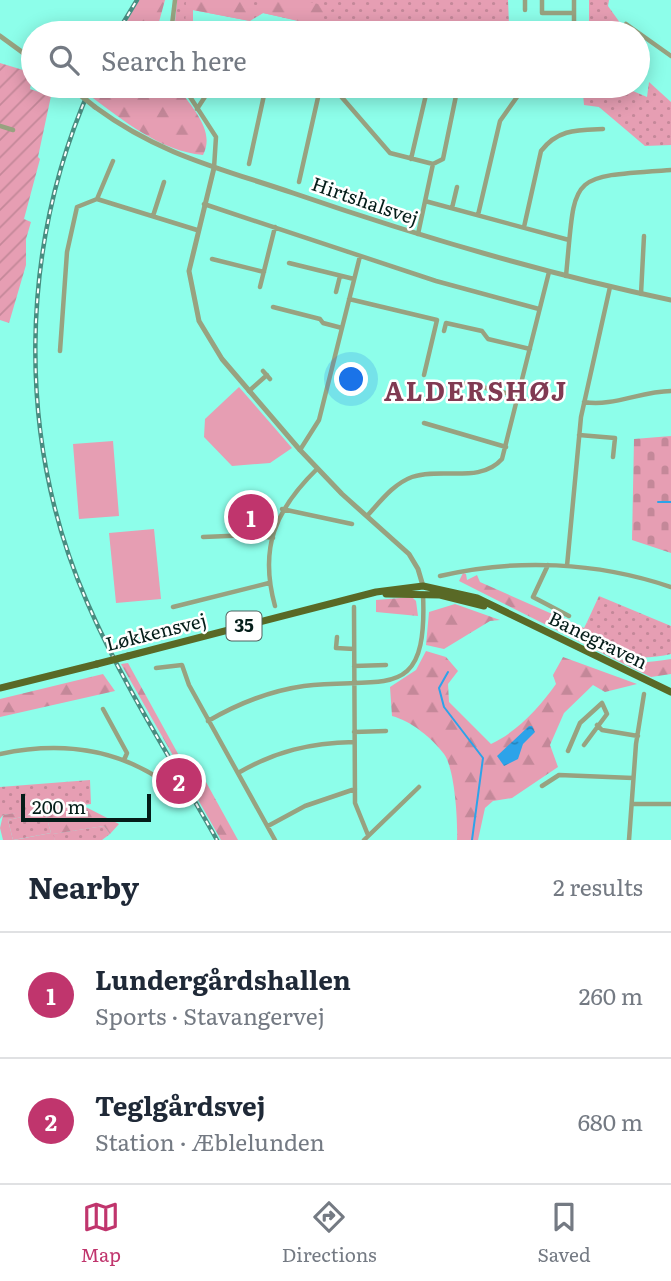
<!DOCTYPE html>
<meta charset="utf-8">
<style>
body{margin:0;font-family:Literata,serif;background:#f2f2f3;color:#1f2937}
.scale{position:absolute;left:21px;bottom:18px;width:130px;box-sizing:border-box;padding-left:7px;border:4px solid #041d19;border-top:0;font-size:19px;line-height:24px;white-space:nowrap;color:#041d19;-webkit-text-stroke:5px #fff;paint-order:stroke}
.you{position:absolute;left:352px;top:380px;width:24px;height:24px;margin:-18px;border:5px solid #fff;border-radius:50%;background:#1a73e8;box-shadow:0 0 0 10px #1a73e833}
.badge{display:grid;place-items:center;width:46px;height:46px;border-radius:50%;background:#c0356d;color:#fff;font-size:23px;font-weight:700}
.pin{position:absolute;translate:-50% -50%;border:4px solid #fff;box-shadow:0 2px 7px #0006}
.list{margin:0;padding:0;list-style:none}
h2{display:flex;justify-content:space-between;align-items:center;height:91px;margin:0;padding:0 28px;font-size:30px}
h2 small{font-size:23px;font-weight:400;color:#747a83}
.list li{display:grid;grid-template-columns:46px 1fr auto;gap:21px;align-items:center;box-sizing:border-box;height:126px;padding:0 28px;border-top:2px solid #e0e1e3}
.list b{display:block;font-size:26px;white-space:nowrap}
.list p{margin:0;font-size:23px;white-space:nowrap;color:#747a83}
.list em{font-size:23px;font-style:normal;color:#747a83}
.icon{flex:none;width:38px;height:38px;fill:none;stroke:currentColor;stroke-width:2;stroke-linecap:round;stroke-linejoin:round}
.map{position:relative;flex:none;width:671px;height:840px;overflow:hidden}
.search{position:absolute;background:#fff;box-shadow:0 4px 18px #0003;left:21px;right:21px;top:21px;height:77px;display:flex;align-items:center;gap:18px;box-sizing:border-box;padding:0 24px;border-radius:38px;color:#747a83;font-size:26px}
.sheet{height:343px;background:#fff}
nav{display:flex;justify-content:space-around;align-items:center;box-sizing:border-box;height:98px;border-top:2px solid #e0e1e3;background:#fff;font-size:19px;color:#747a83}
nav a{display:grid;justify-items:center;gap:4px}
nav .on{color:#c0356d}
.map>svg:first-child{display:block}
.grass{fill:url(#grass-dots)}
.forest{fill:url(#forest-firs)}
.cemetery{fill:url(#cemetery-stones)}
.garden{fill:url(#garden-furrows)}
.pitch{fill:#e69eb3}
.water{fill:url(#water-ripples)}
.lines{fill:none;stroke-linecap:round;stroke-linejoin:round}
.stream{stroke:#2da3e9;stroke-width:2}
.minor{stroke:#98a280;stroke-width:4.5}
.tertiary{stroke:#98a280;stroke-width:5}
.primary{stroke:#596926;stroke-width:7}
.rail-casing{stroke:#488d81;stroke-width:4.5}
.rail{stroke:#fff;stroke-width:2;stroke-dasharray:5;stroke-linecap:butt}
.tertiary-bridge{stroke:#98a280;stroke-width:5}
.primary-bridge{stroke:#596926;stroke-width:7}
.labels{text-anchor:middle;stroke-width:5;stroke-linejoin:round;paint-order:stroke}
.shield{fill:#fff;stroke:#4f615e;stroke-width:2}
.shield-label{font-size:18px;font-weight:bold;fill:#041d19}
.street-label{font-size:19px;fill:#041d19;stroke:#fff}
.district-label{font-size:26px;font-weight:bold;letter-spacing:2px;fill:#803a52;stroke:#fff}
</style>
<div class="map">
<svg width="671" height="840" viewBox="0 0 671 840">
<defs>
<pattern id="grass-dots" width="8" height="8" patternUnits="userSpaceOnUse" patternTransform="scale(1.75)"><rect width="8" height="8" fill="#e69eb3"/><path d="M2 2h.1M6 6h.1" fill="none" stroke="#c48899" stroke-width="1.8" stroke-linecap="round"/></pattern>
<pattern id="forest-firs" width="22" height="20" patternUnits="userSpaceOnUse" patternTransform="scale(1.75)"><rect width="22" height="20" fill="#e69eb3"/><path d="M5 1l3.5 6h-7zM16 11l3.5 6h-7z" fill="#c48899"/></pattern>
<pattern id="cemetery-stones" width="16" height="16" patternUnits="userSpaceOnUse" patternTransform="scale(1.75)"><rect width="16" height="16" fill="#e69eb3"/><path d="M2 7V4a2 2 0 0 1 4 0v3zM10 15v-3a2 2 0 0 1 4 0v3z" fill="#c48899"/></pattern>
<pattern id="garden-furrows" width="10" height="10" patternUnits="userSpaceOnUse" patternTransform="scale(1.75)"><rect width="10" height="10" fill="#e69eb3"/><path d="M-1 1l2-2M0 10L10 0M9 11l2-2" fill="none" stroke="#c48899"/></pattern>
<pattern id="water-ripples" width="26" height="14" patternUnits="userSpaceOnUse" patternTransform="scale(1.75)"><rect width="26" height="14" fill="#2da3e9"/><path d="M2 4q2-2 4 0t4 0M15 11q2-2 4 0t4 0" fill="none" stroke="#2484bc"/></pattern>
</defs>
<rect width="100%" height="100%" fill="#8dfeea"/>
<path class="grass" d="M 177,0 L 508,0 L 509,25 L 544,27 L 545,33 L 351,33 L 263,13 L 250,21 L 193,10 L 193,33 L 174,33 Z
M 589,0 L 609,0 L 608,6 L 623,27 L 613,33 L 581,33 L 589,25 Z
M 649,82 L 671,102 L 671,145 L 645,146 L 599,107 L 584,105 L 583,94 L 551,86 L 621,86 L 647,97 Z
M 599,596 L 671,626 L 671,654 C 648,659 623,661 604,645 C 596,638 596,628 587,622 Z
M 90,780 L 91,804 L 3,815 L 0,819 L 0,787 Z
M 45,812 L 51,833 L 13,840 L 8,820 Z
M 104,826 L 110,834 L 102,840 L 55,840 L 52,834 Z"/>
<path class="forest" d="M 139,0 L 165,0 L 156,33 L 120,33 Z
M 186,0 L 248,0 L 253,5 L 250,21 L 193,10 L 193,33 L 185,33 Z
M 270,0 L 302,0 L 334,8 L 313,24 L 263,13 L 256,17 L 259,8 Z
M 95,86 L 177,86 C 191,107 216,130 203,155 C 160,151 123,120 90,96 Z
M 463,573 L 466,574 L 467,580 L 477,575 L 480,582 L 584,628 L 587,622 L 593,626 C 607,667 634,665 671,659 L 671,674 L 651,677 L 624,664 L 459,581 Z
M 412,597 L 416,601 L 418,616 L 376,612 L 376,600 Z
M 455,604 L 500,620 L 490,621 L 444,649 L 426,645 L 429,612 Z
M 426,651 L 446,657 L 458,671 L 448,684 L 449,702 L 491,744 C 518,731 539,708 556,684 L 553,675 L 563,657 L 637,684 L 605,692 L 593,685 L 564,713 L 550,745 L 558,767 L 512,798 L 493,801 L 485,808 L 478,840 L 457,840 C 458,822 455,769 444,754 C 432,738 411,721 392,716 L 390,687 L 416,670 Z
M 128,663 L 182,761 L 196,764 L 238,840 L 221,840 L 121,664 Z
M 103,674 L 115,691 L 0,717 L 0,699 Z
M 78,803 L 119,824 L 110,834 L 104,826 L 53,834 L 55,840 L 14,840 L 51,833 L 45,812 L 8,820 L 13,840 L 3,840 L 0,828 L 3,815 Z"/>
<path class="cemetery" d="M 671,436 L 671,553 L 632,540 L 634,439 Z"/>
<path class="garden" d="M 0,63 L 33,73 L 30,89 L 51,96 L 38,157 L 40,159 L 24,219 L 31,222 L 26,239 L 26,265 L 9,323 L 0,320 Z"/>
<path class="pitch" d="M 239,387 L 292,448 L 270,463 L 232,466 L 204,437 L 205,419 Z
M 113,441 L 119,516 L 79,519 L 73,444 Z
M 154,529 L 161,599 L 116,603 L 109,533 Z"/>
<path class="water" d="M 529,726 L 532,726 L 535,732 L 523,744 L 518,759 L 504,766 L 497,756 Z"/>
<g class="lines">
<path class="stream" d="M 658,502 L 671,502
M 448,672 L 439,688 L 444,707 L 483,758 L 472,840"/>
<path class="minor" d="M 525,0 L 525,10
M 542,0 L 542,13 L 574,13
M 574,0 L 574,28
M 626,24 L 671,56
M 171,33 L 175,0
M 221,33 L 222,26
M 183,86 L 216,137 L 214,168
M 332,86 L 390,153 L 433,164 L 418,234
M 197,109 L 212,86
M 0,126 L 13,130
M 411,159 L 428,86
M 249,164 L 266,86
M 433,164 L 443,159 L 458,86
M 299,182 L 319,93 L 328,86
M 97,199 L 113,161
M 425,201 L 569,240
M 204,204 L 436,281 L 539,309
M 452,208 L 457,187
M 478,215 L 500,121 L 517,97
M 153,216 L 164,182
M 524,227 L 541,151 C 558,129 577,130 603,129
M 212,259 L 264,272
M 289,263 L 354,279
M 566,276 C 576,173 566,177 671,170
M 260,287 L 275,227
M 336,292 L 340,276
M 641,294 L 644,236
M 349,299 L 437,320 L 424,375
M 273,307 L 320,319 L 323,323 L 342,328
M 444,331 L 446,323 L 482,331 L 488,339 L 530,349
M 60,351 L 67,252 L 77,207 L 97,199 L 197,230
M 263,371 L 270,379
M 466,383 L 518,396
M 249,391 L 267,375
M 584,402 C 613,407 641,391 671,391
M 424,423 L 506,447
M 579,435 L 615,438 L 613,457
M 300,450 L 319,420 L 360,256
M 282,509 L 352,524
M 367,516 C 380,502 393,484 412,477 C 441,467 480,484 502,459 L 549,272
M 203,537 L 252,535 L 273,538
M 548,565 L 533,597 L 569,616
M 567,566 L 581,417 L 610,287
M 440,576 C 516,558 597,562 671,587
M 275,606 C 259,548 275,510 317,469
M 173,607 L 269,583
M 354,607 L 355,803 L 368,835
M 337,637 L 336,648 L 354,649
M 354,666 L 386,665
M 156,668 L 182,665 L 189,685 L 275,840
M 103,709 L 127,753 L 124,760
M 208,721 C 239,703 269,691 304,686 C 385,676 428,705 423,594
M 597,725 L 602,730 L 638,736
M 354,732 L 386,731
M 568,751 L 580,723 L 602,703 L 607,714 L 584,745
M 0,754 C 56,742 111,747 160,779
M 238,773 C 276,751 310,743 354,742
M 542,786 L 559,775 L 633,778
M 632,804 L 671,804
M 268,826 L 305,806 L 355,789
M 364,840 L 419,787
M 629,840 L 636,744 L 644,694"/>
<path class="tertiary" d="M 0,36 L 33,60
M 95,107 C 160,155 219,168 293,193 C 418,236 542,273 671,300
M 214,168 L 189,271 L 199,321 L 222,359 L 300,450 L 342,494 L 409,554 L 418,569 L 423,586"/>
<path class="primary" d="M 386,594 L 440,595 L 484,606
M 128,656 L 376,592 L 423,586 L 477,598 L 671,692
M 0,688 L 97,664"/>
<defs>
<path id="rail" d="M 117,33 L 137,0
M 91,86 C 19,248 16,439 87,602 C 123,685 173,762 217,840"/>
</defs>
<use href="#rail" class="rail-casing"/>
<use href="#rail" class="rail"/>
<path class="tertiary-bridge" d="M 75,91 L 95,107"/>
<path class="primary-bridge" d="M 97,664 L 128,656"/>
</g>
<g class="labels">
<rect class="shield" x="226.5" y="611.5" width="35" height="29" rx="5"/>
<g class="shield-label">
<text x="244" y="632">35</text>
</g>
<g class="street-label">
<text transform="translate(365 201) rotate(19)" y="7">Hirtshalsvej</text>
<text transform="translate(156 632) rotate(-14)" y="7">Løkkensvej</text>
<text transform="translate(598 640) rotate(26)" y="7">Banegraven</text>
</g>
<g class="district-label">
<text x="476" y="401">ALDERSHØJ</text>
</g>
</g>
</svg>
<div class="scale">200 m</div>
<div class="you"></div>
<div class="pin badge" style="left:251px;top:517px">1</div>
<div class="pin badge" style="left:179px;top:781px">2</div>
<div class="search"><svg class="icon" aria-label="search" viewBox="0 0 24 24"><circle cx="10" cy="10" r="6"/><path d="M15 15l6 6"/></svg>Search here</div>
</div>
<section class="sheet">
<h2>Nearby<small>2 results</small></h2>
<ul class="list">
<li><span class="badge">1</span><div><b>Lundergårdshallen</b><p>Sports · Stavangervej</p></div><em>260 m</em></li>
<li><span class="badge">2</span><div><b>Teglgårdsvej</b><p>Station · Æblelunden</p></div><em>680 m</em></li>
</ul>
</section>
<nav>
<a class="on"><svg class="icon" aria-label="map" viewBox="0 0 24 24"><path d="M3 6l6-2 6 2 6-2v14l-6 2-6-2-6 2zM9 4v14M15 6v14"/></svg>Map</a>
<a><svg class="icon" aria-label="directions" viewBox="0 0 24 24"><path d="M12 3l9 9-9 9-9-9zM9 14v-3h6M13 9l2 2-2 2"/></svg>Directions</a>
<a><svg class="icon" aria-label="saved" viewBox="0 0 24 24"><path d="M7 4h10v16l-5-4-5 4z"/></svg>Saved</a>
</nav>
